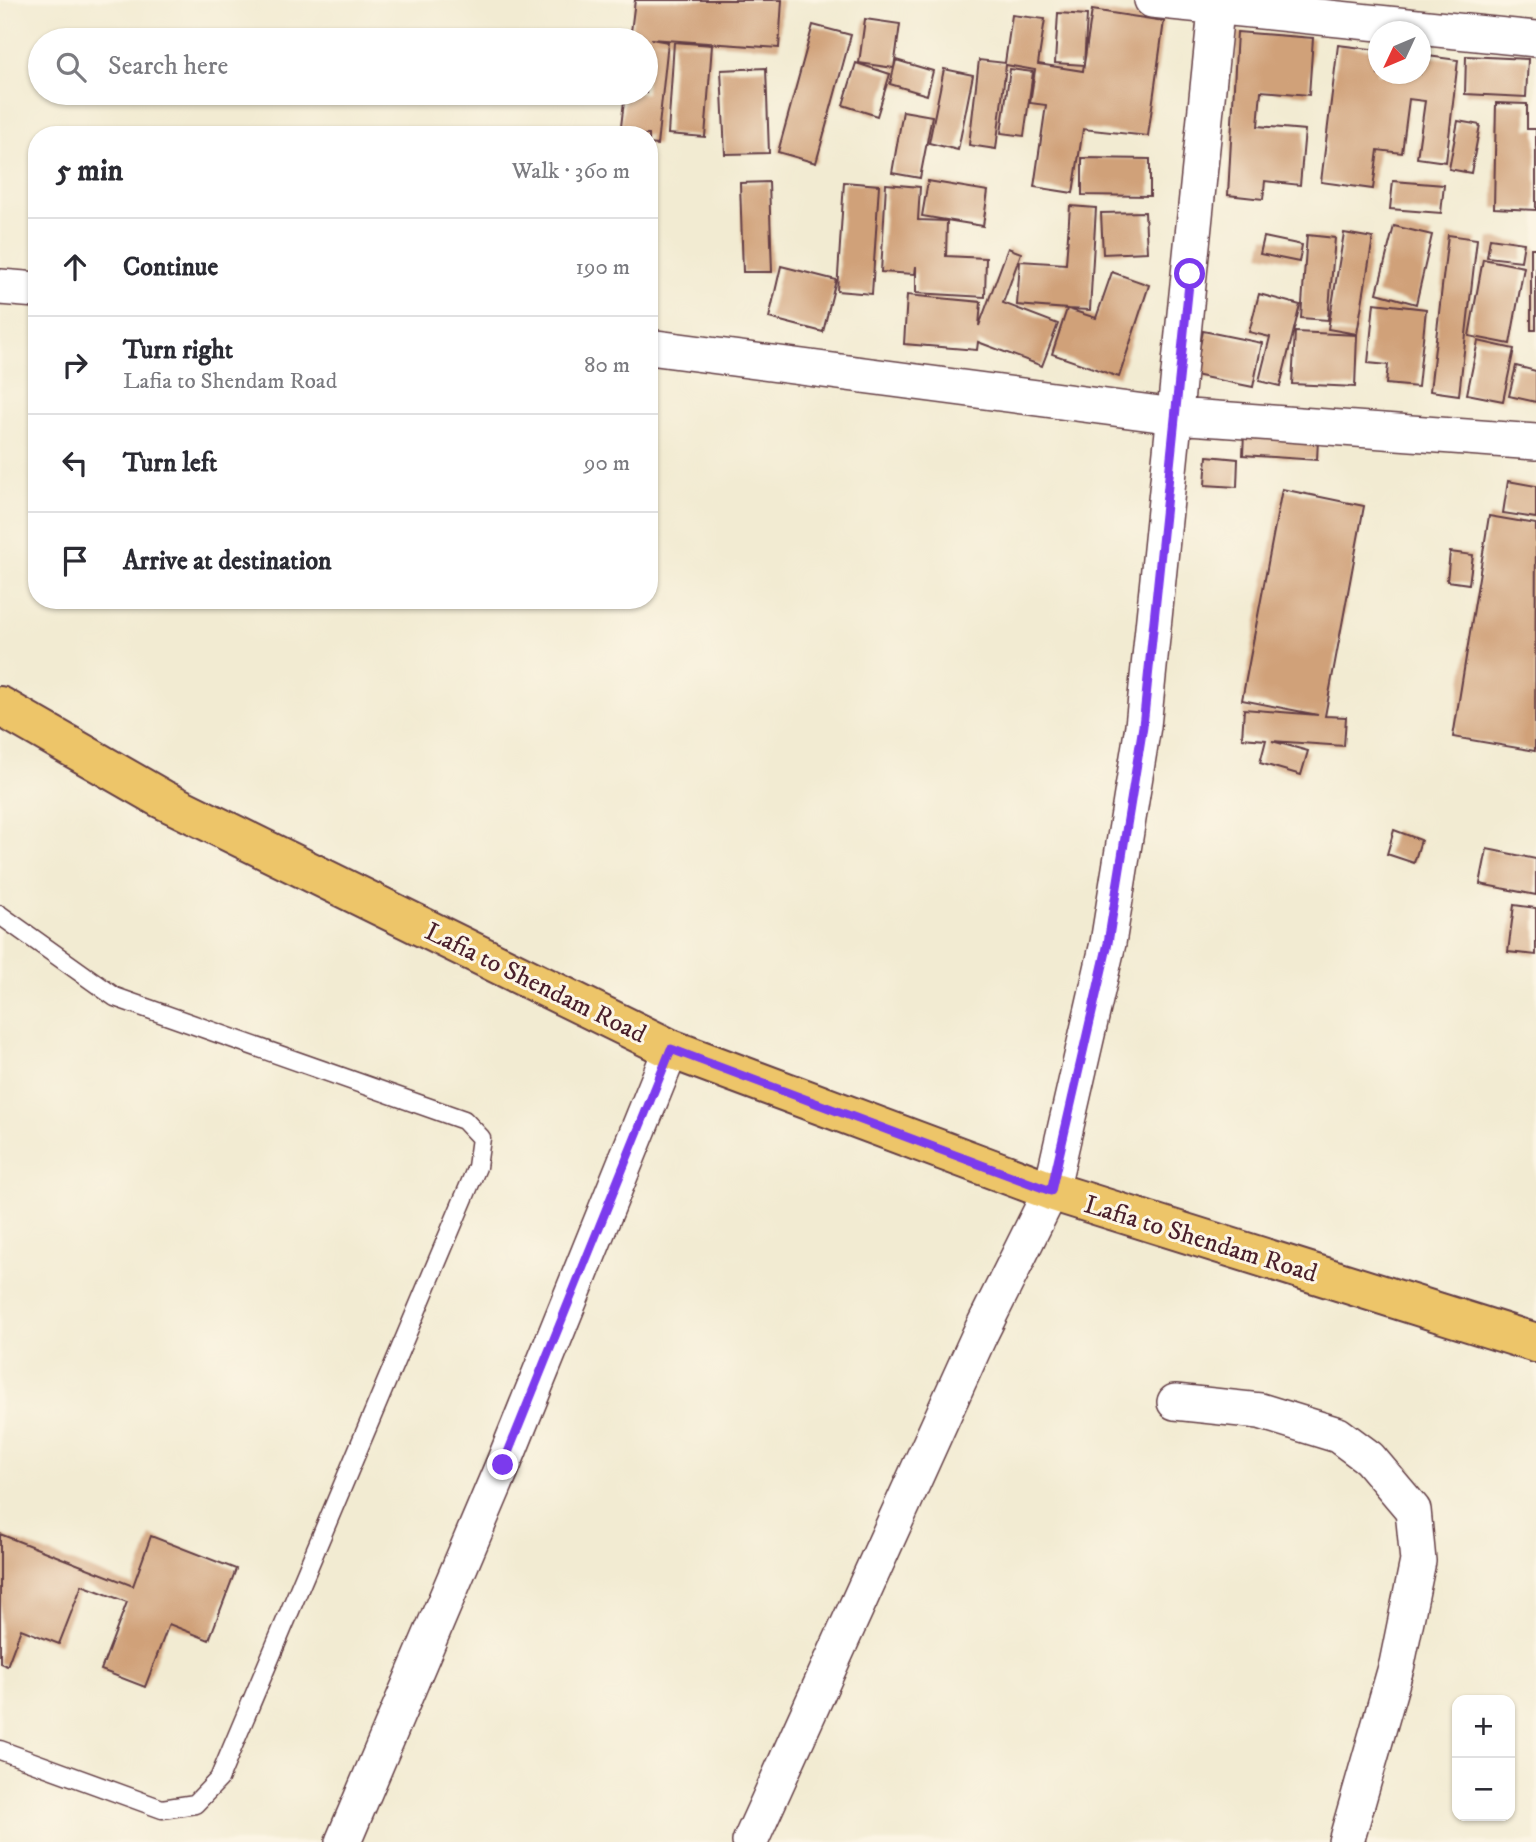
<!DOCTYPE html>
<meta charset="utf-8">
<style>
body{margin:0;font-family:"IM FELL DW Pica",serif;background:#f7f7f7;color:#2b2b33}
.controls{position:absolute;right:21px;bottom:21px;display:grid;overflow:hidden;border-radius:14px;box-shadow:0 2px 5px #0004}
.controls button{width:63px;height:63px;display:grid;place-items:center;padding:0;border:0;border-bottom:2px solid #e1e1e2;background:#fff;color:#2b2b33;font:35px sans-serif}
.compass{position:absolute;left:1368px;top:21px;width:63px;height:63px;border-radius:50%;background:#fff;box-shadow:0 2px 5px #0004;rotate:226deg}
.stop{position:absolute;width:21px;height:21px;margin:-16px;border:5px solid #7c3aed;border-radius:50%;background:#fff}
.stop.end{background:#7c3aed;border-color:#fff;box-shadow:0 2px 7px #0008}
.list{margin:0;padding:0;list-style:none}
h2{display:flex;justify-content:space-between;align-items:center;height:91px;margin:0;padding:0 28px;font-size:30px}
h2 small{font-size:23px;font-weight:400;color:#7c7c81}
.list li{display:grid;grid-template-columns:46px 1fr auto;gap:21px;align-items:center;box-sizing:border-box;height:98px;padding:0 28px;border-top:2px solid #e1e1e2}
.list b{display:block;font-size:26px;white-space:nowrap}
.list p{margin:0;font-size:23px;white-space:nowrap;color:#7c7c81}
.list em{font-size:23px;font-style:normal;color:#7c7c81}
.icon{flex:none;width:38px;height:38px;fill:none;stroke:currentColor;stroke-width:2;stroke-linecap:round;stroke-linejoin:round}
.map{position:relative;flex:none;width:1536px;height:1842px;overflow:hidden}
.search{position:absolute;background:#fff;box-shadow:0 2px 5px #0004;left:28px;top:28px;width:630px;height:77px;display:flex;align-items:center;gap:18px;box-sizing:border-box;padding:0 24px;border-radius:38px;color:#7c7c81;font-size:26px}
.panel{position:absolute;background:#fff;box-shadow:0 2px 5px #0004;left:28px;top:126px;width:630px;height:483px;border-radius:28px}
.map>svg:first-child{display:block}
.building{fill:#d0a179}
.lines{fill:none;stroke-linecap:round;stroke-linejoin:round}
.service-casing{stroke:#633e44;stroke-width:21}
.minor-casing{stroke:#633e44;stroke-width:38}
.primary-casing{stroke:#633e44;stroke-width:42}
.service{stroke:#fff;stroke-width:18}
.minor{stroke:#fff;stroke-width:35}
.primary{stroke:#edc569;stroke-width:38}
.route{stroke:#7c3aed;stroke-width:9}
.labels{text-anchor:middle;stroke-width:6;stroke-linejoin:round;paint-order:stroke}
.street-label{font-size:26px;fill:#4a1f2b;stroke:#fcf5e5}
</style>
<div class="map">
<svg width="1536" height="1842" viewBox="0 0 1536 1842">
<rect width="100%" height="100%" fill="#fcf5e5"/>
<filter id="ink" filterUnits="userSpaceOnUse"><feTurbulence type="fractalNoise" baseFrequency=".0143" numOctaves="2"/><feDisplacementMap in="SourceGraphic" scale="14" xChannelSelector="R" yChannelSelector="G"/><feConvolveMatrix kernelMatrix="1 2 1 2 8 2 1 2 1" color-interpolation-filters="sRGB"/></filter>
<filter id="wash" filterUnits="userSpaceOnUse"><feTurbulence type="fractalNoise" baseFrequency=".00686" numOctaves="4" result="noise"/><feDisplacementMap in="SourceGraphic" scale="28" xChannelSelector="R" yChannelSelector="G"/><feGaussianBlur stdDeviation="1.57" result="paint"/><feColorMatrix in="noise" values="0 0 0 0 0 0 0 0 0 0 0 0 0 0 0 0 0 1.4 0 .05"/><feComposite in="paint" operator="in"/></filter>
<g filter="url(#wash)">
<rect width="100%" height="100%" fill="#f2ebd2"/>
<g id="blocks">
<path class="building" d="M 635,0 L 782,0 L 779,48 L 651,39 L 668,42 L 657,145 L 649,144 L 649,135 L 620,135 L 625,93 L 646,93 L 646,40 L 630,40 Z
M 1092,10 L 1164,21 L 1148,136 L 1083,129 L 1073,193 L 1034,187 L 1046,105 L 1030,103 L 1035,70 L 1006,65 L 996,149 L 969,145 L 979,60 L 1005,63 L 1012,15 L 1045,19 L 1038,64 L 1083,71 Z
M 1058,13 L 1087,15 L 1084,65 L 1055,63 Z
M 865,19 L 900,24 L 894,68 L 859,63 Z
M 813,25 L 851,35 L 816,163 L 778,152 Z
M 1237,32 L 1313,38 L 1309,95 L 1261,91 L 1258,126 L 1305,130 L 1300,185 L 1265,181 L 1263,199 L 1228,195 Z
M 674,42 L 712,45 L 705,137 L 668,134 Z
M 1338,45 L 1378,50 L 1378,74 L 1420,74 L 1420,55 L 1458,60 L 1446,162 L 1417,158 L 1425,101 L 1409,99 L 1402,153 L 1378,150 L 1373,189 L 1321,182 Z
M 1466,56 L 1528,59 L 1526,97 L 1465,94 Z
M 896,60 L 933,71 L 927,95 L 890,84 Z
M 856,63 L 890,74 L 877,116 L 843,105 Z
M 766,68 L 769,153 L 725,154 L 721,70 Z
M 944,69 L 973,75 L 958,150 L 929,143 Z
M 1010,69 L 1033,72 L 1024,136 L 1001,133 Z
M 1496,103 L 1527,104 L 1527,129 L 1536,129 L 1536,210 L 1494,208 Z
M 903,111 L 932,116 L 920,178 L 892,173 Z
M 1458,121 L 1480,125 L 1471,173 L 1449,169 Z
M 1082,158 L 1150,159 L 1150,196 L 1082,195 Z
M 928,181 L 988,191 L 983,226 L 922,216 Z
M 1393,181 L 1444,185 L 1441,213 L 1390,209 Z
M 769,182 L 772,272 L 743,272 L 740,183 Z
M 844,182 L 879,185 L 872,294 L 837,291 Z
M 886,184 L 920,187 L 918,220 L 947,221 L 946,256 L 986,258 L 985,297 L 916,293 L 916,266 L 915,274 L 881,272 Z
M 1070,206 L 1096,208 L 1090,310 L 1068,309 L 1096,318 L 1112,272 L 1149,285 L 1119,377 L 1052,354 L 1067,309 L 1017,305 L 1020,261 L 1066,264 Z
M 1145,212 L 1147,252 L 1103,254 L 1101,213 Z
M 1394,226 L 1432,235 L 1416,304 L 1377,293 Z
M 1344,233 L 1373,238 L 1357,334 L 1328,329 Z
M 1307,235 L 1335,238 L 1328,320 L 1301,318 Z
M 1448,235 L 1477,239 L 1459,395 L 1430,391 Z
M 1264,237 L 1302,245 L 1299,262 L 1260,254 Z
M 1490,238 L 1524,243 L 1521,261 L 1487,257 Z
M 1008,248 L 1021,253 L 1003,303 L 1058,324 L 1042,366 L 978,342 L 977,350 L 904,344 L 907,295 L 981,302 L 979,326 Z
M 1531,248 L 1536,248 L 1536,330 L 1531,330 Z
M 1483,259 L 1524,267 L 1510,344 L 1469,336 Z
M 781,266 L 836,280 L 823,332 L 769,318 Z
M 1259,294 L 1300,305 L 1280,386 L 1259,381 L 1270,337 L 1249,332 Z
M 1374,303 L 1426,309 L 1418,387 L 1386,384 L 1388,365 L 1368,363 Z
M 1203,331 L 1262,343 L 1253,387 L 1194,375 Z
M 1295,332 L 1357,335 L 1355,387 L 1292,384 Z
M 1478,341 L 1514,349 L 1503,401 L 1467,394 Z
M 1516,366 L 1536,371 L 1536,402 L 1509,396 Z
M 1244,434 L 1318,439 L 1317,460 L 1243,455 Z
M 1207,456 L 1238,459 L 1237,487 L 1205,485 Z
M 1508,481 L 1536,486 L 1536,518 L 1503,513 Z
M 1282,489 L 1364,506 L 1325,716 L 1346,717 L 1344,746 L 1272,741 L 1308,751 L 1301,775 L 1260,763 L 1266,740 L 1242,738 L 1244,709 L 1318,715 L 1242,700 Z
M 1489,516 L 1536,524 L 1535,751 L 1453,737 Z
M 1450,552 L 1473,555 L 1469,584 L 1447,581 Z
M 1394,830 L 1421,840 L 1414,863 L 1387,854 Z
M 1487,849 L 1536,859 L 1536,895 L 1480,884 Z
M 1514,905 L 1536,908 L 1536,955 L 1508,952 Z
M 0,1534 L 133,1586 L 151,1536 L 236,1569 L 209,1640 L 169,1624 L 145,1687 L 101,1670 L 127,1602 L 82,1585 L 59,1644 L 21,1629 L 7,1666 L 0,1663 Z"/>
</g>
</g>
<g filter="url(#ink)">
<use href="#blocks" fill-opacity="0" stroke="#633e44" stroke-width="2"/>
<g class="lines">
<defs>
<path id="service" d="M 0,915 L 115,997 L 464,1120 L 481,1138 L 477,1167 L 219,1779 L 195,1804 L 162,1809 L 0,1750"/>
<path id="minor" d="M 1152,0 L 1536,39
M 0,287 L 37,290
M 649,347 L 1175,416 L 1536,442
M 1175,1402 L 1260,1411 L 1338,1435 L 1369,1458 L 1413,1510 L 1418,1561 L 1397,1664 L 1346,1842
M 343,1842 L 503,1465 L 671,1049
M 750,1842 L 979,1336 L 1051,1191 L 1108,943 L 1143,726 L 1217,0"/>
<path id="primary" d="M 0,706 L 162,799 L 671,1049 L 1051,1191 L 1536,1343"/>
</defs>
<use href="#service" class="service-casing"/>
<use href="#minor" class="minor-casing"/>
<use href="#primary" class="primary-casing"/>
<use href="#service" class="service"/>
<use href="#minor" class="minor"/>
<use href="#primary" class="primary"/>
</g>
</g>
<g class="lines" filter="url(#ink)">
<path class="route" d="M 503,1465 L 671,1049 L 1051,1191 L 1108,943 L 1143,726 L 1190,274"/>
</g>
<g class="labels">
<g class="street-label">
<text transform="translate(536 982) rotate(26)" y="9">Lafia to Shendam Road</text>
<text transform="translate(1201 1238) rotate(17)" y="9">Lafia to Shendam Road</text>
</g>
</g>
</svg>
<div class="controls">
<button>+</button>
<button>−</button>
</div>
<svg class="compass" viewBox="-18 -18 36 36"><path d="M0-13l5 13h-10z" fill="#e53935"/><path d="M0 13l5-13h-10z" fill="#7c7c81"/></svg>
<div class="stop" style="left:1190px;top:274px"></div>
<div class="stop end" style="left:503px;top:1465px"></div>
<div class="search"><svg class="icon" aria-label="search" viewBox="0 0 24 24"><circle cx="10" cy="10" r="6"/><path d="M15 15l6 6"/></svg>Search here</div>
<section class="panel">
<h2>5 min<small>Walk · 360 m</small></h2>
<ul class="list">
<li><svg class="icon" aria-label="ahead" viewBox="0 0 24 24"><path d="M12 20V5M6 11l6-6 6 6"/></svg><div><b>Continue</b></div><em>190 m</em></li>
<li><svg class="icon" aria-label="right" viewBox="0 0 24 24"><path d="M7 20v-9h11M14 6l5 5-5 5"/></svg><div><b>Turn right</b><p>Lafia to Shendam Road</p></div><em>80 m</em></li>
<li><svg class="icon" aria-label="left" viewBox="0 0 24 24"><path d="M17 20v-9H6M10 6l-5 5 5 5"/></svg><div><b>Turn left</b></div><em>90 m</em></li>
<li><svg class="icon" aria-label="arrive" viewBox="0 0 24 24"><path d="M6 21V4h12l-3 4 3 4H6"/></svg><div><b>Arrive at destination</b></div></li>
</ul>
</section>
</div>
